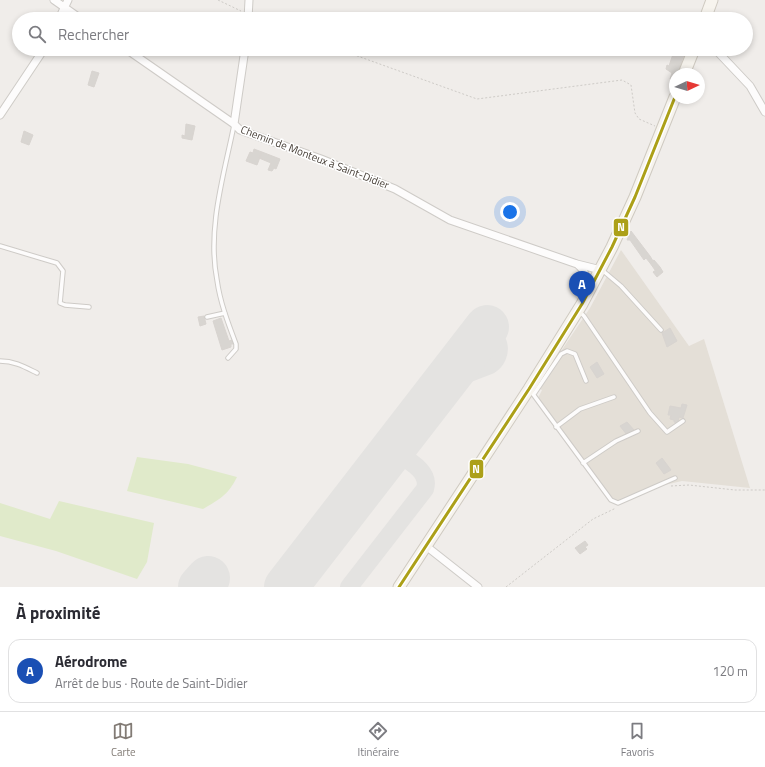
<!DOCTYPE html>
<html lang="fr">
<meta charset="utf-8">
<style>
body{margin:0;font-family:"Titillium Web",sans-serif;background:#f7f7f7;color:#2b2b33}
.compass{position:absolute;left:669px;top:68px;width:36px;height:36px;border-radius:50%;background:#fff;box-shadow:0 2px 6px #0003;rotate:86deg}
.you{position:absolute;left:510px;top:212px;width:14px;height:14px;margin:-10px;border:3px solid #fff;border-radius:50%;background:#1a73e8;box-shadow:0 0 0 6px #1a73e833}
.badge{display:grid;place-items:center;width:26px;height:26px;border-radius:50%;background:#827b75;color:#fff;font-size:13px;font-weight:700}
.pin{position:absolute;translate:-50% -33px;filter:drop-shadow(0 1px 2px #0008)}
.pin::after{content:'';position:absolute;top:21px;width:14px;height:12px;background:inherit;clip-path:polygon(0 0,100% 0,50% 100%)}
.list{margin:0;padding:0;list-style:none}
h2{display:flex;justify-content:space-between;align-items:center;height:52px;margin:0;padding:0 16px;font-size:17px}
h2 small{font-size:13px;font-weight:400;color:#7c7c81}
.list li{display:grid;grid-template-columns:26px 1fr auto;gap:12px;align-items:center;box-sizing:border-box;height:64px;margin:0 8px 8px;padding:0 8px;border:1px solid #e1e1e2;border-radius:12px}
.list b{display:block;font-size:15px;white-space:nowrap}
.list p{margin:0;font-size:13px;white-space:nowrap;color:#7c7c81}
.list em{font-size:13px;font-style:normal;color:#7c7c81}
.icon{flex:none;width:22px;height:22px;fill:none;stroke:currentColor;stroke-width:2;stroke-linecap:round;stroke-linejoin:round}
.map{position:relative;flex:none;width:765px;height:587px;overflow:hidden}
.search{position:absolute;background:#fff;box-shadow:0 2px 6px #0003;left:12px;right:12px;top:12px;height:44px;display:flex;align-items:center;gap:10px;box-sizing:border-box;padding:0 14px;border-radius:22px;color:#7c7c81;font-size:15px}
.sheet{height:124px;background:#fff}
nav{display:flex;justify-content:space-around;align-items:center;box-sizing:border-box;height:56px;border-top:1px solid #e1e1e2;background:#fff;font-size:11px;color:#7c7c81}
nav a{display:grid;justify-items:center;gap:2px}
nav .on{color:#827b75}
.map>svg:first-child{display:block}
.residential{fill:#e4dfd7}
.green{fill:#e0eaca}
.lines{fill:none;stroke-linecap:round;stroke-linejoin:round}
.taxiway{stroke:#e4e3e1;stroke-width:18}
.runway{stroke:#e4e3e1;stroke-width:44}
.building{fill:#d8d5d1;stroke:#d8d4d0}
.service-casing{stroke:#cecbc7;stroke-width:5.5}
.minor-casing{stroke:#cecbc7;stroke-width:9}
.secondary-casing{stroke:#cfcac1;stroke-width:13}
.path{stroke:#cecbc7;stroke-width:1;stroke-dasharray:2 2;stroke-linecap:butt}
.service{stroke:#fdfcfc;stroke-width:3.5}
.minor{stroke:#fdfcfc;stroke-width:7}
.secondary{stroke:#f7f4ee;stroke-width:11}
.bus-1-casing{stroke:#fff;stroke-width:6}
.bus-1{stroke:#aca018;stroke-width:3}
.labels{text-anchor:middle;stroke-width:3;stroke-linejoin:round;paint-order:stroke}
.street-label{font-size:11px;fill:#463e36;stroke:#fff}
.line-badge{stroke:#fff;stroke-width:1.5}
.badge-label{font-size:11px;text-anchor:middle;font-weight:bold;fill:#fff}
</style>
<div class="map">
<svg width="765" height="587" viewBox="0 0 765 587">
<rect width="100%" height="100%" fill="#f0edea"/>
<path class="residential" d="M 621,250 L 689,346 L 704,339 L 750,488 L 682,481 L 647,489 L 618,501 L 611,498 L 540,402 L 538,398 L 542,390 L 537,387 L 590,308 Z"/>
<path class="green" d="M 137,457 L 188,464 L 237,477 C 228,495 220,499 203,509 L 127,491 Z
M 59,501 L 154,523 L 147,562 L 137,579 L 56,551 L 0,536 L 0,503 L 50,519 Z"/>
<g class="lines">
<path class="taxiway" d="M 443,383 L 490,365 C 504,356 501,334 484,333
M 349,587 L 425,489 C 431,470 405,459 392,450"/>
<path class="runway" d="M 200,587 L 208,578
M 286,587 L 487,327"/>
</g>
<path class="building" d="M 675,49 L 685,53 L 682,60 L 672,57 Z
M 672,57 L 682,60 L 678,74 L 675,74 L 675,81 L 670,79 L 672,73 L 666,69 L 667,65 L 669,66 Z
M 92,71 L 99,73 L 94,87 L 88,85 Z
M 186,124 L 195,126 L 192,140 L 182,138 L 182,135 L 185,136 Z
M 24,131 L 33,135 L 29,145 L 21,142 Z
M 254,149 L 262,152 L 257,165 L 246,161 L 250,152 L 253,153 Z
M 262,152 L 280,159 L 276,169 L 274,168 L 272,171 L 268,170 L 271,163 L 259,158 Z
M 631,231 L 650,256 L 653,261 L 650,263 L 646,258 L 644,260 L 630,240 L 627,240 Z
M 654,260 L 660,267 L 655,270 L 650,263 Z
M 660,267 L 663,272 L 657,277 L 653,272 Z
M 204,316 L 206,324 L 200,326 L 198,317 Z
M 221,318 L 229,341 L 232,340 L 233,344 L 231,344 L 231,347 L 222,350 L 213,321 Z
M 670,328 L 677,341 L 667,347 L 662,333 Z
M 597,362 L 604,374 L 597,378 L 590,367 Z
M 682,404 L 687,405 L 683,418 L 679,417 L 678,423 L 674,422 L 674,420 L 670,419 L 671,415 L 668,415 L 670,406 L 681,408 Z
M 627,422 L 634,430 L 627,435 L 620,426 Z
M 662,458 L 671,470 L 664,474 L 656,463 Z
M 585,541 L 588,545 L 585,547 L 587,549 L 580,554 L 575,548 Z"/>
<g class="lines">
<defs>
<path id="service" d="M 0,246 L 57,263 L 63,271 L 60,303 L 65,305 L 89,307
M 602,270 L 621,286 L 661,330
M 579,311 L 584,316 L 650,413 L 667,432 L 683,421
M 207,317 L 225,313
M 228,358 L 236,349 L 236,344 C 228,323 220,302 217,280 C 207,228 224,175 234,125
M 0,361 C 15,361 25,367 37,373
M 530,390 L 611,500 L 618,503 L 675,478
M 534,394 L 561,354 L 567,351 L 575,354 L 586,381
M 556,427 L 580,409 L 614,397
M 583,463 L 616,441 L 638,431"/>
<path id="minor" d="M 54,0 L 81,19
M 59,19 L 68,0
M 248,19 L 249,0
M 126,49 L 234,124 L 240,130 L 321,159 L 395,189 L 450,220 L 577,264 L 601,270
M 715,49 L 750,86 L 765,112
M 0,115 L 44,49
M 234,124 L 245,49
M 577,264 C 586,271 587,279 588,290
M 426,546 L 478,587"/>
<path id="secondary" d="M 705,19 L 712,0
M 684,74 L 694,49
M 399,587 L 529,389 L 582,304 L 612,247 L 635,197 L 675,97"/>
</defs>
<use href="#service" class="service-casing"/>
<use href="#minor" class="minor-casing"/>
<use href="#secondary" class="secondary-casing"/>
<path class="path" d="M 218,0 L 241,11
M 338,49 L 477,99 L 622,80 L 631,85 L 635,113 L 639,119 L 655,126
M 671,486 L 689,485 L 735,490 L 765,490
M 506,587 L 593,519 L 616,508"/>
<use href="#service" class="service"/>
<use href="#minor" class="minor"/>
<use href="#secondary" class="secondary"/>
<defs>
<path id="bus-1" d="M 399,587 L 529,389 L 582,304 L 612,247 L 635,197 L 675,97"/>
</defs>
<use href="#bus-1" class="bus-1-casing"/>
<use href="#bus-1" class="bus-1"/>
</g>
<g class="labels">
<g class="street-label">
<text transform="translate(315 157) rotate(21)" y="4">Chemin de Monteux à Saint-Didier</text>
</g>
</g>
<g class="line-badge">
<rect x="613" y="218" width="16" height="19" rx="4" fill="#aca018"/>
<rect x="469" y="459" width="15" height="20" rx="4" fill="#aca018"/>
</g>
<g class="badge-label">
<text x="621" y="231">N</text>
<text x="476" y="473">N</text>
</g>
</svg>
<svg class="compass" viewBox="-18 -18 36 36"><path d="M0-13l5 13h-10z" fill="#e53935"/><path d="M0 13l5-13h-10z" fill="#7c7c81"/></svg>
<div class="you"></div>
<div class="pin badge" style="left:582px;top:304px;background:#1a4fb4">A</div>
<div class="search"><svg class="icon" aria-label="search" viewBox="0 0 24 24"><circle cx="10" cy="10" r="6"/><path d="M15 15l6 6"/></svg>Rechercher</div>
</div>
<section class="sheet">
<h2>À proximité<small></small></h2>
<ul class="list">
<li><span class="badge" style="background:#1a4fb4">A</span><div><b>Aérodrome</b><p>Arrêt de bus · Route de Saint-Didier</p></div><em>120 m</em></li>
</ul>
</section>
<nav>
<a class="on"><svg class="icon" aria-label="map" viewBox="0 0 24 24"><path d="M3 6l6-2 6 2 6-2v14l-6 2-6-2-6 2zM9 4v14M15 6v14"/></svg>Carte</a>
<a><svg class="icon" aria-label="directions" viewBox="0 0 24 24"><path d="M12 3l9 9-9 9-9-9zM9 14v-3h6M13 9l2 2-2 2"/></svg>Itinéraire</a>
<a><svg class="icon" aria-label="saved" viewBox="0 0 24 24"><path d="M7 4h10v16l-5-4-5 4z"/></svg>Favoris</a>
</nav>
